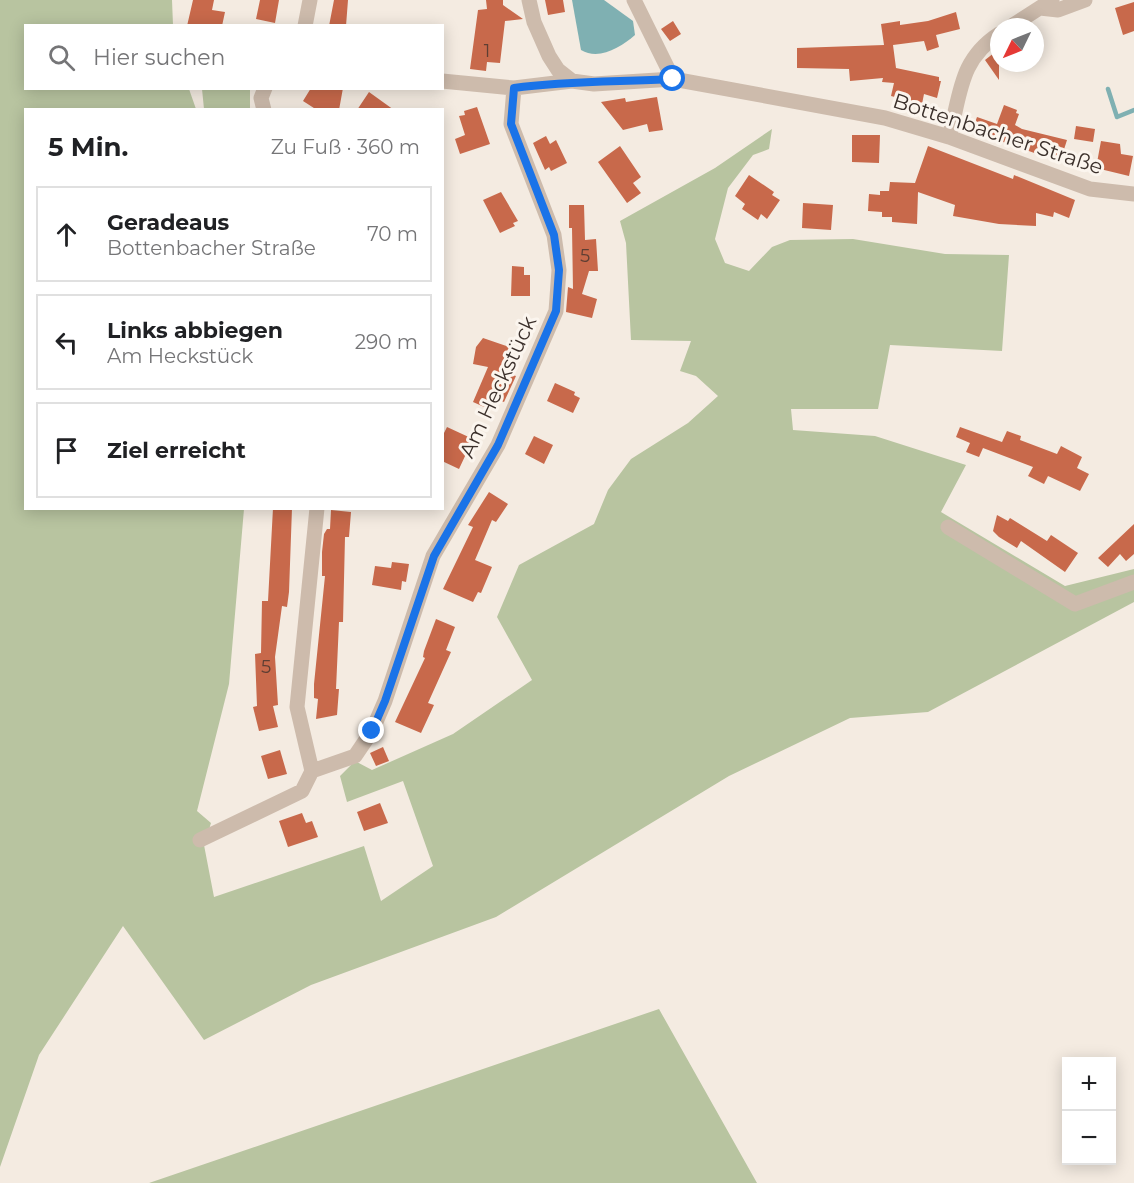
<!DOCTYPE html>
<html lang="de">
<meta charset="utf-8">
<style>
body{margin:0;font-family:Montserrat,sans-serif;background:#f6f6f6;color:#202124}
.controls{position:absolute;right:18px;bottom:18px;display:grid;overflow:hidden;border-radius:0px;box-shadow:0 3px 15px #0003}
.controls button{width:54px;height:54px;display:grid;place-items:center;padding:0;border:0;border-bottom:2px solid #e0e0e0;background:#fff;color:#202124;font:30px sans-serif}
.compass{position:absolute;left:990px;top:18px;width:54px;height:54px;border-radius:50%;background:#fff;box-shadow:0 3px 15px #0003;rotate:227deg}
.stop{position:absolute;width:18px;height:18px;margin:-14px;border:4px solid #1a73e8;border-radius:50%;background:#fff}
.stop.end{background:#1a73e8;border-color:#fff;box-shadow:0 2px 6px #0008}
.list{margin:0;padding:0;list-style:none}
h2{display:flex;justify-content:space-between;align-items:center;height:78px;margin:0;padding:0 24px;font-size:26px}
h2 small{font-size:20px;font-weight:400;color:#757577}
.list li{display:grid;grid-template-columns:39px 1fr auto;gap:18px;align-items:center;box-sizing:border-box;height:96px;margin:0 12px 12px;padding:0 12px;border:2px solid #e0e0e0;border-radius:0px}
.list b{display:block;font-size:22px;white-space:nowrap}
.list p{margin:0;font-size:20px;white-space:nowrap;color:#757577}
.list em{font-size:20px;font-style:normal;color:#757577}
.icon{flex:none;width:33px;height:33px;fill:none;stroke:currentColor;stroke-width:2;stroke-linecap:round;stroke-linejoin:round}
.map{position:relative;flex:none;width:1134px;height:1183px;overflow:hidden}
.search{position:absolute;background:#fff;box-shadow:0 3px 15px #0003;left:24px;top:24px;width:420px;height:66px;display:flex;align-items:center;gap:15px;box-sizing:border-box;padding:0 21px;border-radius:0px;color:#757577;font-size:22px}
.panel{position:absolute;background:#fff;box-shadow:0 3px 15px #0003;left:24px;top:108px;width:420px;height:402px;border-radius:0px}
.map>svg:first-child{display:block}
.green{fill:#b8c4a0}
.water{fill:#7fb0b2}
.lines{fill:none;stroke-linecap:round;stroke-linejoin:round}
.stream{stroke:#7fb0b2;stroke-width:4.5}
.building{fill:#c8694b}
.minor{stroke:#cdbbac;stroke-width:15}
.route{stroke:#1a73e8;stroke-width:8}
.labels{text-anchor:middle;stroke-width:6;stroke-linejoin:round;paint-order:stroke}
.number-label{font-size:18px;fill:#5e3e33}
.street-label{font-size:21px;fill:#3b302b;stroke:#fbf5ee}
</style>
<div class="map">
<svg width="1134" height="1183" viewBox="0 0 1134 1183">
<rect width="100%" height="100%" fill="#f4ebe1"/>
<path class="green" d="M 0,0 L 172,0 L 173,25 L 26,26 L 26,88 L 189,89 L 196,109 L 26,110 L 26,508 L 244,509 L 229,684 L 197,811 L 211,823 L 204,845 L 214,897 L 364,846 L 381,901 L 433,866 L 403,781 L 347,802 L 340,776 L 355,761 L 372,770 L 453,734 L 532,680 L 497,617 L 519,565 L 594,524 L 608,490 L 631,459 L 688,423 L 718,396 L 696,376 L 680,371 L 691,341 L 631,340 L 626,243 L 620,221 L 715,168 L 772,129 L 769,149 L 753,155 L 728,188 L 715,239 L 725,263 L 749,271 L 772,247 L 790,240 L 853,239 L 945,254 L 1009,255 L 1002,351 L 890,345 L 878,409 L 791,409 L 793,430 L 875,436 L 966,465 L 941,512 L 1065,586 L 1134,569 L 1134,602 L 928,712 L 850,718 L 729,776 L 496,917 L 311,985 L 204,1040 L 123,926 L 39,1055 L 0,1167 Z
M 202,89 L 250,89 L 250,109 L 204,109 Z
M 659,1009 L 757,1183 L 149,1183 Z"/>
<path class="water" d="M 572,0 L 604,0 L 633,21 L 635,35 C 621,47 599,61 581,50 Z"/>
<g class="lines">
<path class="stream" d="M 1108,89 L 1117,117 L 1134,110"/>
</g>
<path class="building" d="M 193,0 L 214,0 L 212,10 L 225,12 L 222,26 L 187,26 Z
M 260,0 L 279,0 L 275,23 L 256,19 Z
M 334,0 L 348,0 L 346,26 L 329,26 Z
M 486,0 L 503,0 L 503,5 L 523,19 L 505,21 L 500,63 L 487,62 L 486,71 L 470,69 L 478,10 L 487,9 Z
M 545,0 L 563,0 L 565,12 L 548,15 Z
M 1134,2 L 1134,31 L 1123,35 L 1115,8 Z
M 956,12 L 960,29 L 936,35 L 939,47 L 927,51 L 924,41 L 893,45 L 896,68 L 939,77 L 939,81 L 941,81 L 937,98 L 924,94 L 922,104 L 891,96 L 894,83 L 882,82 L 883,78 L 850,81 L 849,69 L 797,68 L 797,48 L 884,45 L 881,24 L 900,21 L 900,25 L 928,21 Z
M 673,21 L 681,34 L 670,41 L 661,29 Z
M 999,49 L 999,80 L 985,60 Z
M 311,88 L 343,88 L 339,110 L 317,110 L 303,101 Z
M 369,92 L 394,110 L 357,110 Z
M 657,97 L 663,130 L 649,132 L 647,124 L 623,130 L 601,102 L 625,98 L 626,102 Z
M 1004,105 L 1017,110 L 1016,113 L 1019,114 L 1015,125 L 1022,129 L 1067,140 L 1060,162 L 972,131 L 977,117 L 997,124 Z
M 477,107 L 490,144 L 460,154 L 455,139 L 465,135 L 459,116 L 465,115 L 464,111 Z
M 1076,126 L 1095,129 L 1093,142 L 1074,139 Z
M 852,135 L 880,135 L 879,163 L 852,162 Z
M 546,136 L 550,144 L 556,140 L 567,163 L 551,171 L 549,167 L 545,170 L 533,143 Z
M 1101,141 L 1120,144 L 1121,154 L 1133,156 L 1129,176 L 1096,168 Z
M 620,146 L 641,177 L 633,183 L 641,193 L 627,203 L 598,162 Z
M 928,146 L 1013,179 L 1014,175 L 1075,200 L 1069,218 L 1054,212 L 1053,217 L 1036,213 L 1036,226 L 999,224 L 953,216 L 955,205 L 918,192 L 917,224 L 892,222 L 892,217 L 882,217 L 882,212 L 868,211 L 869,194 L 880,195 L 880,191 L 889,191 L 890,182 L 915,183 Z
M 749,175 L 774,192 L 772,195 L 780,200 L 767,219 L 761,214 L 758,220 L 742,209 L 745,204 L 735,196 Z
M 501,192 L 518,221 L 513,223 L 515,226 L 500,233 L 483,200 Z
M 803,203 L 833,205 L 831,230 L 802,228 Z
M 569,205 L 584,205 L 585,240 L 596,239 L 598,271 L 589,271 L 582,294 L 597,299 L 592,318 L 566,312 L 568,287 L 573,289 L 572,228 L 569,228 Z
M 512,266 L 524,267 L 524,275 L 530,275 L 530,296 L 511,296 Z
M 483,338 L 515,349 L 506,373 L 516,376 L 504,402 L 496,399 L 491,410 L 473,402 L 488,367 L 473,364 L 476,347 Z
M 555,383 L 575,392 L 574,395 L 580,398 L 573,413 L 547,401 Z
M 447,427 L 473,439 L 459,469 L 442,461 L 442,437 Z
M 960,427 L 1002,442 L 1007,431 L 1021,436 L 1020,440 L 1057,454 L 1061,446 L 1082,457 L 1077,468 L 1089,474 L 1080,491 L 1048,476 L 1044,484 L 1028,476 L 1033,467 L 983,448 L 979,457 L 966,452 L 970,443 L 956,437 Z
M 534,436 L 553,445 L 544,464 L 525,454 Z
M 489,492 L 508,504 L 496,522 L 492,520 L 475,560 L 492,567 L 481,593 L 478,592 L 473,602 L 443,589 L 473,527 L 468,525 Z
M 273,508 L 292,508 L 289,592 L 287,607 L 282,606 L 275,657 L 278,705 L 273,706 L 278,727 L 259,731 L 253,707 L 257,706 L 255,654 L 261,653 L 262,601 L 268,601 Z
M 331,510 L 351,512 L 349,537 L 345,537 L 343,622 L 339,622 L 336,689 L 339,689 L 337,715 L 316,719 L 318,699 L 314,698 L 314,684 L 325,576 L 322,576 L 322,552 L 324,534 L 327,529 L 330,529 Z
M 997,515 L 1008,521 L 1010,518 L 1047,541 L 1051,535 L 1078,553 L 1065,572 L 1021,541 L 1017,548 L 999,537 L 993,531 Z
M 1134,524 L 1134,554 L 1126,561 L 1120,554 L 1108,567 L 1098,558 Z
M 392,562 L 409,564 L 406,582 L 402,581 L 401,590 L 372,585 L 375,566 L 391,568 Z
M 436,619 L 455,627 L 446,650 L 451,652 L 428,703 L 434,705 L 421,733 L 395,722 L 425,658 L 423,657 L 424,651 Z
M 383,747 L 389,761 L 376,766 L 370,753 Z
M 280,750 L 287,774 L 268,779 L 261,756 Z
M 380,803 L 388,823 L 364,831 L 357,812 Z
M 302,813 L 306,823 L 312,821 L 318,837 L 288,847 L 279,821 Z"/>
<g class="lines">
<path class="minor" d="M 529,0 L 534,22 L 549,56 L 558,70 L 572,81 L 594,84 L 673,79 L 885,118 L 949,137 L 1090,189 L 1134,194
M 634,0 L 673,79
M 1040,8 L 1058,10 L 1085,0
M 305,26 L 310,0
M 1010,27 L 1052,0
M 442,81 L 514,88 L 572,81
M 264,110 L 261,98 L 265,88
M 949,137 C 961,94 959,60 999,34
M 948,527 L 1075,604 L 1134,582
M 312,771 L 297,707 L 317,508
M 200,840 L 302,791 L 312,771 L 355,756 L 372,731 L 385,701 L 433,556 L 498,445 L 556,311 L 559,270 L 554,235 L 511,124 L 514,88"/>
</g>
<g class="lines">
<path class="route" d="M 372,731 L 385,701 L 434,556 L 498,445 L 556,311 L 559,270 L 554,235 L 511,124 L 514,88 C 567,81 620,82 673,79"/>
</g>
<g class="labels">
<g class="number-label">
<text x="487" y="57">1</text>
<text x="585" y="262">5</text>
<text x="266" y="673">5</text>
</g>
<g class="street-label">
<text transform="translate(998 134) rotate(18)" y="7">Bottenbacher Straße</text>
<text transform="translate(498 387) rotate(-65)" y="7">Am Heckstück</text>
</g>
</g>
</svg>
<div class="controls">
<button>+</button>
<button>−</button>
</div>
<svg class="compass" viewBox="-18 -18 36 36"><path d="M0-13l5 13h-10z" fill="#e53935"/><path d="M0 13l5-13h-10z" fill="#757577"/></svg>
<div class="stop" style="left:673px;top:79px"></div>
<div class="stop end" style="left:372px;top:731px"></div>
<div class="search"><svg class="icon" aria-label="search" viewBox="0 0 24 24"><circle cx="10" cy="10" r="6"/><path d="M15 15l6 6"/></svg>Hier suchen</div>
<section class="panel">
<h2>5 Min.<small>Zu Fuß · 360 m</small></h2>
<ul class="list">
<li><svg class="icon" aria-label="ahead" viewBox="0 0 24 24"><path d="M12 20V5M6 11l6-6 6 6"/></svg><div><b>Geradeaus</b><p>Bottenbacher Straße</p></div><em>70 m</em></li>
<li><svg class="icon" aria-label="left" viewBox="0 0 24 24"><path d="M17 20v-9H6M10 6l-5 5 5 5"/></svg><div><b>Links abbiegen</b><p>Am Heckstück</p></div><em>290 m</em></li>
<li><svg class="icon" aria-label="arrive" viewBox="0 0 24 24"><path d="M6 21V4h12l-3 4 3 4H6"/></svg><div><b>Ziel erreicht</b></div></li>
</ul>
</section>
</div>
